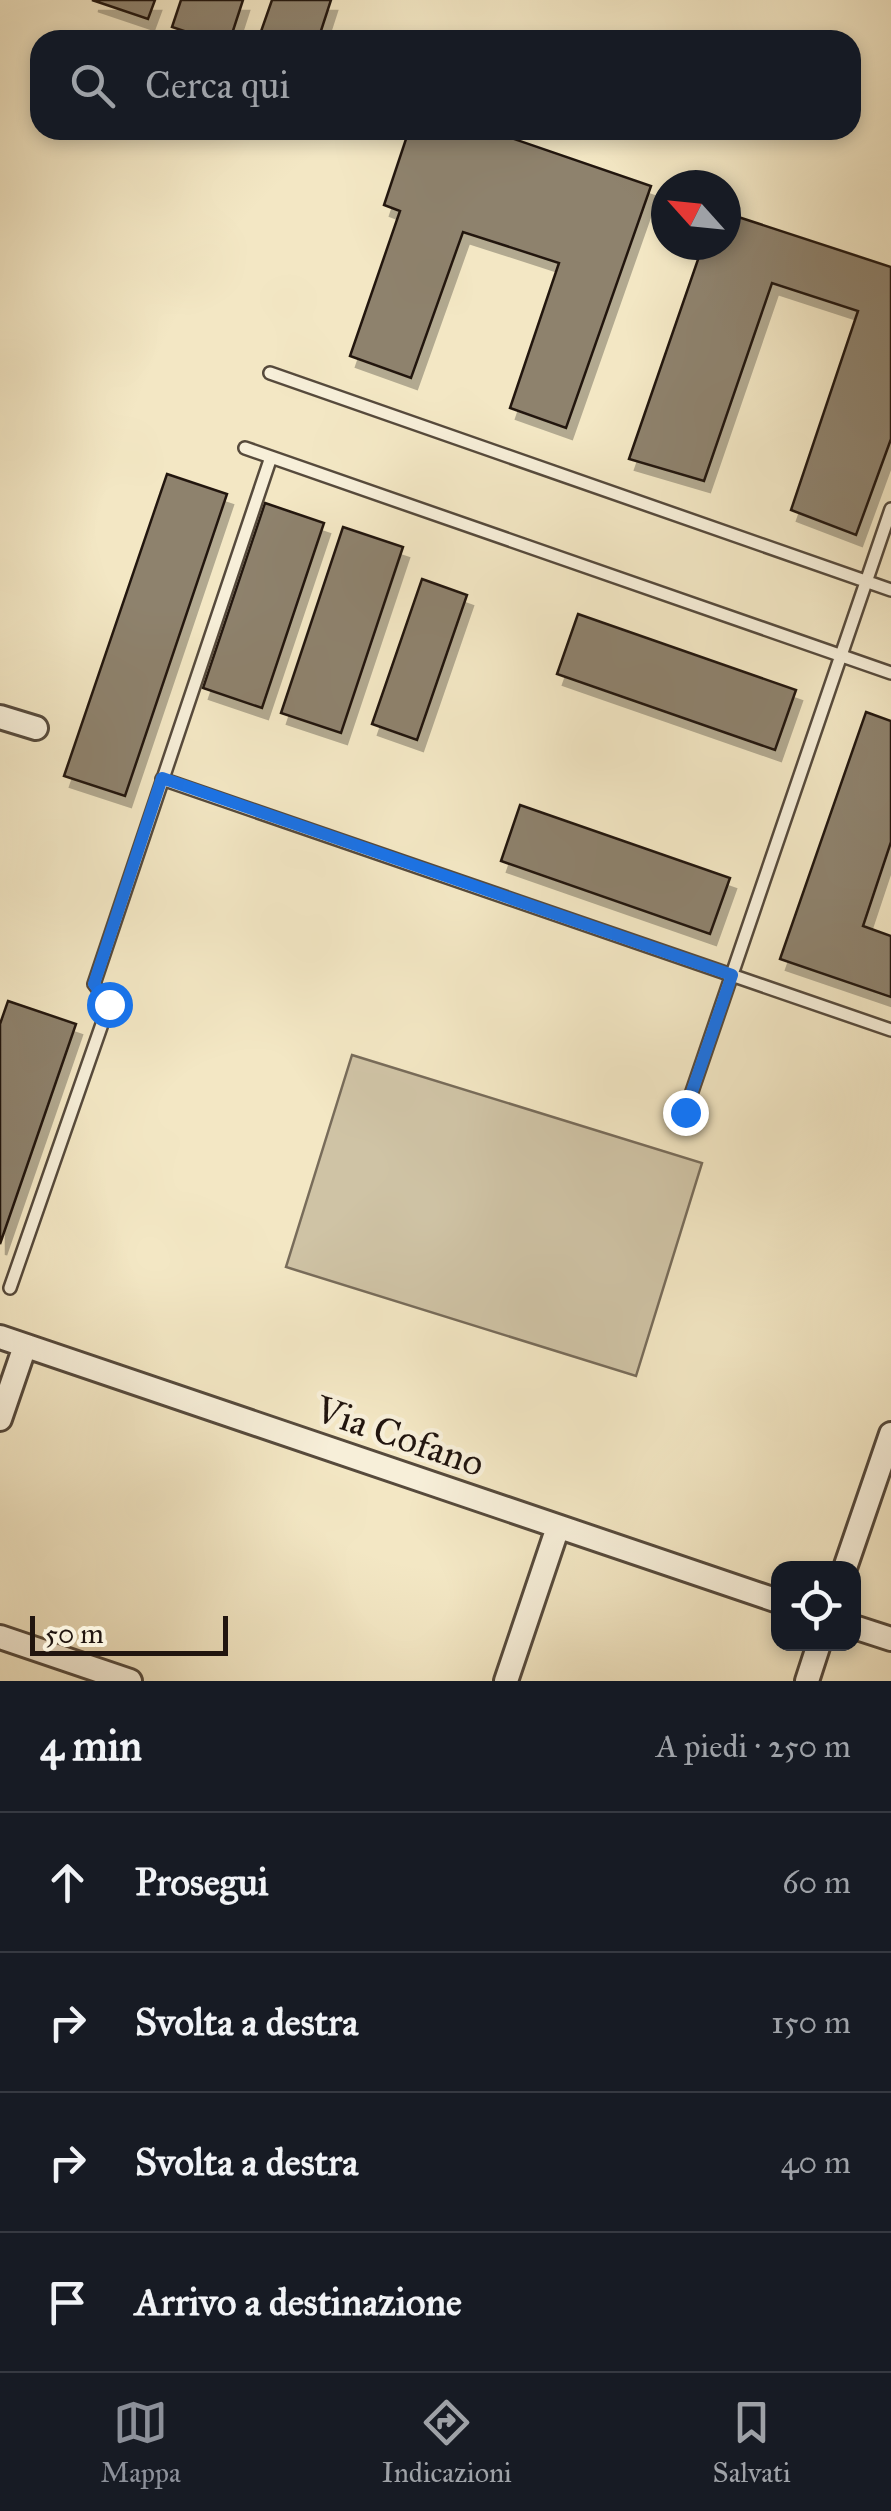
<!DOCTYPE html>
<html lang="it">
<meta charset="utf-8">
<style>
body{margin:0;font-family:"IM FELL Great Primer",serif;background:#20242c;color:#f1f3f6}
.controls{position:absolute;right:30px;bottom:30px;display:grid;overflow:hidden;border-radius:20px;box-shadow:0 5px 15px #0003}
.controls button{width:90px;height:90px;display:grid;place-items:center;padding:0;border:0;border-bottom:2px solid #363941;background:#171b24;color:#f1f3f6;font:50px sans-serif}
.compass{position:absolute;left:651px;top:170px;width:90px;height:90px;border-radius:50%;background:#171b24;box-shadow:0 5px 15px #0003;rotate:297deg}
.scale{position:absolute;left:30px;bottom:25px;width:198px;box-sizing:border-box;padding-left:10px;border:5px solid #21150f;border-top:0;font-size:28px;line-height:35px;white-space:nowrap;color:#21150f;-webkit-text-stroke:8px #f7efd9;paint-order:stroke}
.stop{position:absolute;width:30px;height:30px;margin:-22px;border:8px solid #1a73e8;border-radius:50%;background:#fff}
.stop.end{background:#1a73e8;border-color:#fff;box-shadow:0 2px 10px #0008}
.list{margin:0;padding:0;list-style:none}
h2{display:flex;justify-content:space-between;align-items:center;height:130px;margin:0;padding:0 40px;font-size:42px}
h2 small{font-size:32px;font-weight:400;color:#9ea1a6}
.list li{display:grid;grid-template-columns:65px 1fr auto;gap:30px;align-items:center;box-sizing:border-box;height:140px;padding:0 40px;border-top:2px solid #363941}
.list b{display:block;font-size:38px;white-space:nowrap}
.list em{font-size:32px;font-style:normal;color:#9ea1a6}
.icon{flex:none;width:55px;height:55px;fill:none;stroke:currentColor;stroke-width:2;stroke-linecap:round;stroke-linejoin:round}
.map{position:relative;flex:none;width:891px;height:1681px;overflow:hidden}
.search{position:absolute;background:#171b24;box-shadow:0 5px 15px #0003;left:30px;right:30px;top:30px;height:110px;display:flex;align-items:center;gap:25px;box-sizing:border-box;padding:0 35px;border-radius:30px;color:#9ea1a6;font-size:38px}
.sheet{height:690px;background:#171b24}
nav{display:flex;justify-content:space-around;align-items:center;box-sizing:border-box;height:140px;border-top:2px solid #363941;background:#171b24;font-size:28px;color:#9ea1a6}
nav a{display:grid;justify-items:center;gap:5px}
nav .on{color:#8c9099}
.map>svg:first-child{display:block}
.green{fill:#cfc3a5;stroke:#786c5a;stroke-width:2.5}
.building{fill:#8e826d;stroke:#21150f;stroke-width:2.5;filter:url(#shadow)}
.lines{fill:none;stroke-linecap:round;stroke-linejoin:round}
.service-casing{stroke:#564a3c;stroke-width:16}
.minor-casing{stroke:#564a3c;stroke-width:28}
.service{stroke:#f7efd9;stroke-width:11}
.minor{stroke:#f7efd9;stroke-width:22}
.route{stroke:#1a73e8;stroke-width:12}
.labels{text-anchor:middle;stroke-width:9;stroke-linejoin:round;paint-order:stroke}
.street-label{font-size:38px;fill:#21150f;stroke:#f7efd9}
</style>
<div class="map">
<svg width="891" height="1681" viewBox="0 0 891 1681">
<defs>
<filter id="shadow"><feDropShadow dx="6" dy="11" stdDeviation="0" flood-color="#0004"/></filter>
</defs>
<rect width="100%" height="100%" fill="#f3e7c4"/>
<filter id="stains"><feTurbulence type="fractalNoise" baseFrequency=".002" numOctaves="4"/><feColorMatrix values="0 0 0 0 .2 0 0 0 0 .09 0 0 0 0 .02 0 0 0 .5 -.17"/></filter>
<radialGradient id="worn" r=".72"><stop offset=".6" stop-color="#630" stop-opacity="0"/><stop offset="1" stop-color="#630" stop-opacity=".3"/></radialGradient>
<path class="green" d="M 352,1055 L 702,1163 L 636,1376 L 286,1267 Z"/>
<path class="building" d="M 92,0 L 155,0 L 148,19 Z
M 181,0 L 243,0 L 230,40 L 211,40 L 172,27 Z
M 272,0 L 331,0 L 318,40 L 258,40 Z
M 409,130 L 488,130 L 651,186 L 566,428 L 510,408 L 559,263 L 463,232 L 411,378 L 350,356 L 400,211 L 384,205 Z
M 726,213 L 891,267 L 891,439 L 856,535 L 791,510 L 858,311 L 772,283 L 704,481 L 629,459 L 703,245 L 726,245 Z
M 167,474 L 227,494 L 125,796 L 64,776 Z
M 265,503 L 324,523 L 262,708 L 203,688 Z
M 343,527 L 403,547 L 341,733 L 281,713 Z
M 422,579 L 467,595 L 417,740 L 372,724 Z
M 578,614 L 796,690 L 775,750 L 557,674 Z
M 866,712 L 891,721 L 891,842 L 863,926 L 891,936 L 891,997 L 780,959 Z
M 520,805 L 730,878 L 710,934 L 501,861 Z
M 8,1001 L 76,1024 L 0,1244 L 0,1024 Z"/>
<g class="lines">
<defs>
<path id="service" d="M 270,373 L 891,590
M 245,448 L 891,673
M 162,779 L 891,1030
M 685,1112 L 891,509
M 10,1288 L 109,1004 L 94,984 L 271,457"/>
<path id="minor" d="M 0,717 L 36,728
M 0,1337 L 778,1601
M 0,1419 L 25,1346
M 845,1568 L 891,1434
M 854,1627 L 891,1639
M 0,1637 L 130,1681
M 506,1681 L 558,1527
M 807,1681 L 819,1644"/>
</defs>
<use href="#service" class="service-casing"/>
<use href="#minor" class="minor-casing"/>
<use href="#service" class="service"/>
<use href="#minor" class="minor"/>
</g>
<g class="lines">
<path class="route" d="M 109,1004 L 94,984 L 162,778 L 732,975 L 685,1112"/>
</g>
<g class="labels">
<g class="street-label">
<text transform="translate(400 1436) rotate(19)" y="13">Via Cofano</text>
</g>
</g>
<rect width="100%" height="100%" filter="url(#stains)"/>
<rect width="100%" height="100%" fill="url(#worn)"/>
</svg>
<div class="controls">
<button><svg class="icon" aria-label="locate" viewBox="0 0 24 24"><circle cx="12" cy="12" r="6"/><path d="M12 2v4M12 18v4M2 12h4M18 12h4"/></svg></button>
</div>
<svg class="compass" viewBox="-18 -18 36 36"><path d="M0-13l5 13h-10z" fill="#e53935"/><path d="M0 13l5-13h-10z" fill="#9ea1a6"/></svg>
<div class="scale">50 m</div>
<div class="stop" style="left:109px;top:1004px"></div>
<div class="stop end" style="left:685px;top:1112px"></div>
<div class="search"><svg class="icon" aria-label="search" viewBox="0 0 24 24"><circle cx="10" cy="10" r="6"/><path d="M15 15l6 6"/></svg>Cerca qui</div>
</div>
<section class="sheet">
<h2>4 min<small>A piedi · 250 m</small></h2>
<ul class="list">
<li><svg class="icon" aria-label="ahead" viewBox="0 0 24 24"><path d="M12 20V5M6 11l6-6 6 6"/></svg><div><b>Prosegui</b></div><em>60 m</em></li>
<li><svg class="icon" aria-label="right" viewBox="0 0 24 24"><path d="M7 20v-9h11M14 6l5 5-5 5"/></svg><div><b>Svolta a destra</b></div><em>150 m</em></li>
<li><svg class="icon" aria-label="right" viewBox="0 0 24 24"><path d="M7 20v-9h11M14 6l5 5-5 5"/></svg><div><b>Svolta a destra</b></div><em>40 m</em></li>
<li><svg class="icon" aria-label="arrive" viewBox="0 0 24 24"><path d="M6 21V4h12l-3 4 3 4H6"/></svg><div><b>Arrivo a destinazione</b></div></li>
</ul>
</section>
<nav>
<a class="on"><svg class="icon" aria-label="map" viewBox="0 0 24 24"><path d="M3 6l6-2 6 2 6-2v14l-6 2-6-2-6 2zM9 4v14M15 6v14"/></svg>Mappa</a>
<a><svg class="icon" aria-label="directions" viewBox="0 0 24 24"><path d="M12 3l9 9-9 9-9-9zM9 14v-3h6M13 9l2 2-2 2"/></svg>Indicazioni</a>
<a><svg class="icon" aria-label="saved" viewBox="0 0 24 24"><path d="M7 4h10v16l-5-4-5 4z"/></svg>Salvati</a>
</nav>
